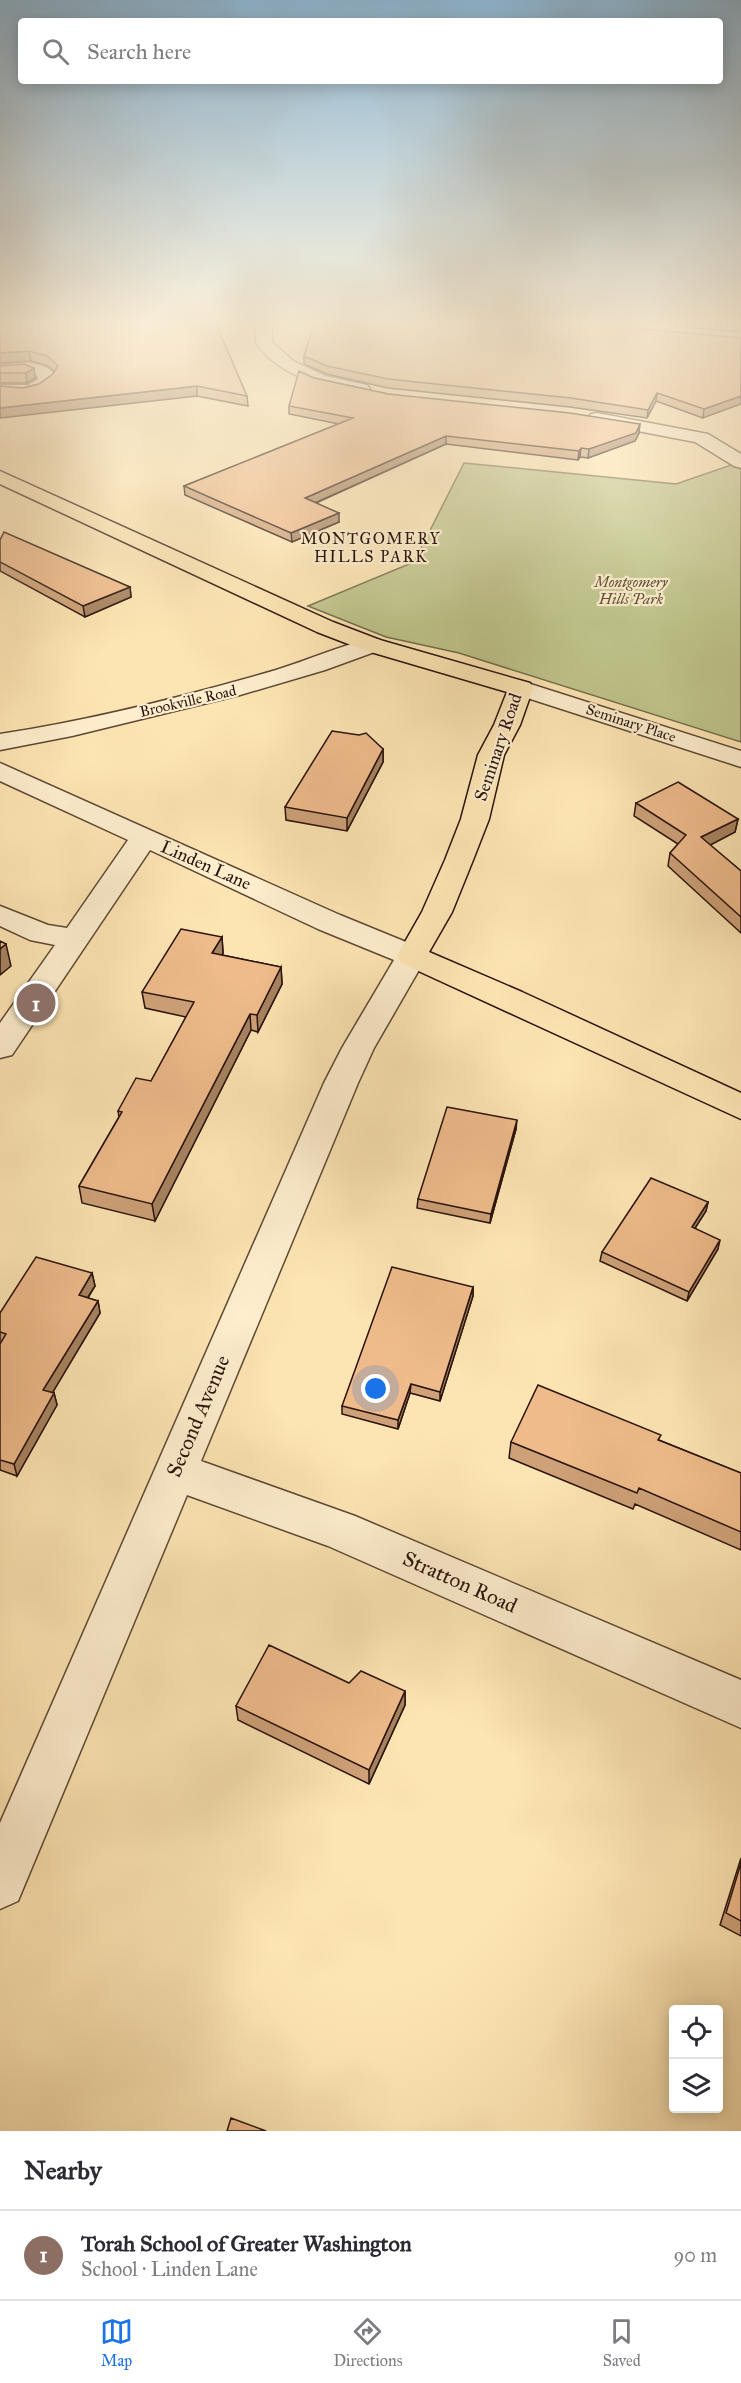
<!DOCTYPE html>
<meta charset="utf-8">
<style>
body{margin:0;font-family:"IM FELL Great Primer",serif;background:#f2f2f3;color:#2b2b33}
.controls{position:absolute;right:18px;bottom:18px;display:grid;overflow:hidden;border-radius:6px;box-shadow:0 3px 15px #0003}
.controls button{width:54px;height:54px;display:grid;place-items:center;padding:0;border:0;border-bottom:2px solid #e1e1e2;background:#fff;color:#2b2b33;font:30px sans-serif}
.you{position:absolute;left:376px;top:1389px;width:21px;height:21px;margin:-15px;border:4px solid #fff;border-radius:50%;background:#1a73e8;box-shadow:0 0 0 9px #1a73e833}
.badge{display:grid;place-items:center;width:39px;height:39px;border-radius:50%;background:#1a73e8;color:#fff;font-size:20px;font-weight:700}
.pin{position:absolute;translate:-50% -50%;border:3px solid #fff;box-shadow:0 2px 6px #0006}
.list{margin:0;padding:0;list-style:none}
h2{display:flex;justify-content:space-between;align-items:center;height:78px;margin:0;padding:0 24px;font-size:26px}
h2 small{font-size:20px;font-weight:400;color:#7c7c81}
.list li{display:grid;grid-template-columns:39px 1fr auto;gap:18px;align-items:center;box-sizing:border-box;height:90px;padding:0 24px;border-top:2px solid #e1e1e2}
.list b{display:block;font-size:22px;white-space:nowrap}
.list p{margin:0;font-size:20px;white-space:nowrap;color:#7c7c81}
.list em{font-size:20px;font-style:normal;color:#7c7c81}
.icon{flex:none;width:33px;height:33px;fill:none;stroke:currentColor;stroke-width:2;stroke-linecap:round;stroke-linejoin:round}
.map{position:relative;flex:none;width:741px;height:2131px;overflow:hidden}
.search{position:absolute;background:#fff;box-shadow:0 3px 15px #0003;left:18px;right:18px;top:18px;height:66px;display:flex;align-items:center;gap:15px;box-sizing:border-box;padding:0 21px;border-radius:6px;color:#7c7c81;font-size:22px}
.sheet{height:168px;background:#fff}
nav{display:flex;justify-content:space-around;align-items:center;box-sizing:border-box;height:84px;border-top:2px solid #e1e1e2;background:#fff;font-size:16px;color:#7c7c81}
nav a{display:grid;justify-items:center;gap:3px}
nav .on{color:#1a73e8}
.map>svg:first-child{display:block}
.green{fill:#bfc58c;stroke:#746c4c;stroke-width:1.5}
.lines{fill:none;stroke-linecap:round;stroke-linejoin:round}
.minor-casing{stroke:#5e4835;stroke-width:3}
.major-casing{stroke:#29130b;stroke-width:3}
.minor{fill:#feeece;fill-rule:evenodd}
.major{fill:#fde5b3;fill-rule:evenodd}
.wall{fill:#cea178;stroke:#29130b;stroke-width:1.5}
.shaded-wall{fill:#a78361;stroke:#29130b;stroke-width:1.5}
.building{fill:#efbb8b;stroke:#29130b;stroke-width:1.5}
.labels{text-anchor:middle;stroke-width:4.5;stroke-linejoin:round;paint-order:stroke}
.far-park-label{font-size:15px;font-style:italic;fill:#5e5138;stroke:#feeece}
.far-street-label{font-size:15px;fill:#29130b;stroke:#feeece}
.far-neighbourhood-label{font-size:16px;letter-spacing:1.5px;fill:#29130b;stroke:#feeece}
.street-label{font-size:18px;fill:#29130b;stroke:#feeece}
.near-street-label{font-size:21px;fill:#29130b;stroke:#feeece}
</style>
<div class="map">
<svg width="741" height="2131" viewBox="0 0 741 2131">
<rect width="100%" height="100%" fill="#fde5b3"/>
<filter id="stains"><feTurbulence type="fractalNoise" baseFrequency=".00333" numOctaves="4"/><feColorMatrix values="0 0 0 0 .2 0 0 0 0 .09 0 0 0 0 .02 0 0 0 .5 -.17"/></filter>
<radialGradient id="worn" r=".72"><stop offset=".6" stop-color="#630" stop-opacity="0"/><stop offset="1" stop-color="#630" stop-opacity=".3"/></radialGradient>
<path class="green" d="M 464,463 L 676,484 L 734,464 L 741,468 L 741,742 L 459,653 L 386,637 L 308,606 L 414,562 Z"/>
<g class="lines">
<defs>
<path id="minor" d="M 256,326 L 272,326 L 272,342 L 293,361 L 326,376 L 367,385 L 370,389 L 367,393 L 361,394 C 322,385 281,378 256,343 Z
M 26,362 C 38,364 49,366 57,376 C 47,397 21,398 0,395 L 0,385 L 28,385 L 38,379 L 37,376 L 26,372 L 0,375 L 0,365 Z
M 597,413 L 708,434 L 741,454 L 741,468 L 734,466 L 695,442 L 591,422 L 588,418 L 591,414 Z
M 372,638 L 380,640 L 384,645 L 380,650 L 325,670 L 240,695 L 72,736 L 0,750 L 0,734 C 93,720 186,696 276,670 C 308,660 340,646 372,638 Z
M 521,681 L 741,751 L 741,767 L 512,693 L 509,688 L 512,683 Z
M 0,763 L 340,915 L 423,949 L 427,956 L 374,1048 L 358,1083 L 201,1461 L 355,1516 L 741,1680 L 741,1728 L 328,1546 L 187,1495 L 18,1901 L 0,1909 L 0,1823 L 324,1083 L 342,1048 L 394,960 L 318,929 L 150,850 L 12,1055 L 0,1058 L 0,1023 L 55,945 L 30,940 L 0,926 L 0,906 L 48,925 L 67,928 L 128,840 L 0,781 Z"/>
<path id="major" d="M 0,471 L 333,622 L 380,640 L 530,683 L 533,688 L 520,725 L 504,755 L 489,819 L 473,860 L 452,912 L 429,952 L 522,992 L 741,1093 L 741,1119 L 401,963 L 397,956 L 422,912 L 445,860 L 461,819 L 478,755 L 494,725 L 507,692 L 364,650 L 317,632 L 0,484 Z"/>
</defs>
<use href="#minor" class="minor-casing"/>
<use href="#major" class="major-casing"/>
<use href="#minor" class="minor"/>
<use href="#major" class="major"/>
</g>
<path class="wall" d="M 0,326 L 247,396 L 248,406 L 197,396 L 23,388 L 39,384 L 53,374 L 54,371 L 48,366 L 31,361 L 0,363 Z
M 677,326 L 741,326 L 741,332 Z
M 741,338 L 703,418 L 656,401 L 647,418 L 570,407 L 388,388 L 327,374 L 304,364 L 304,356 Z
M 0,366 L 34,368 L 35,378 L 27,383 L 0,383 Z
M 314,378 L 388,394 L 639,433 L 635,441 L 588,458 L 580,457 L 578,460 L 446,444 L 316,503 L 339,522 L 292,542 L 185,495 L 184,486 L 339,424 L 289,414 L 289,406 Z
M 0,540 L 130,587 L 131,597 L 85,617 L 0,571 Z
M 383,749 L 383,762 L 347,831 L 286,820 L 285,807 Z
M 636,803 L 738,819 L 735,832 L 710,845 L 741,871 L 741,933 L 668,866 L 670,853 L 678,844 L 634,816 Z
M 222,937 L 223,953 L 222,955 L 281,967 L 282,984 L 258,1032 L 251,1030 L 155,1221 L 82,1203 L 79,1186 L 119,1117 L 118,1111 L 151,1081 L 186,1017 L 145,1008 L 142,992 Z
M 516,1129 L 490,1223 L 417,1208 L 418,1199 Z
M 708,1202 L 706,1211 L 695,1228 L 718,1249 L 687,1301 L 600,1261 L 602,1252 Z
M 92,1273 L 95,1286 L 88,1298 L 98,1301 L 100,1313 L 52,1393 L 54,1393 L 57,1405 L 17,1476 L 0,1470 L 0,1313 Z
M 473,1287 L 473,1296 L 440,1401 L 410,1393 L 398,1429 L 342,1414 L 342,1406 Z
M 659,1440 L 741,1473 L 741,1550 L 635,1504 L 633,1509 L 509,1458 L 511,1442 Z
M 349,1683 L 405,1691 L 405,1705 L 369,1784 L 238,1720 L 236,1706 Z
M 741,1858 L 741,1936 L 720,1925 Z"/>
<path class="shaded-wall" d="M 29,351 L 31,361 L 0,363 L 0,353 Z
M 34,368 L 35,378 L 27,383 L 26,373 Z
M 197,386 L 197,396 L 0,418 L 0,408 Z
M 657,393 L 656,401 L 647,418 L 648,410 Z
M 741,396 L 741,404 L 703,418 L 704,409 Z
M 640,424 L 639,433 L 635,441 L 588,458 L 589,449 Z
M 446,436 L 446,444 L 306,507 L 305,498 Z
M 581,448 L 580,457 L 578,460 L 579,451 Z
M 339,513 L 339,522 L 292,542 L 291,533 Z
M 130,587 L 131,597 L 85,617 L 83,606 Z
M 383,749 L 383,762 L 347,831 L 347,818 Z
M 738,819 L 735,832 L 699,851 L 701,837 Z
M 222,937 L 223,953 L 214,970 L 212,953 Z
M 6,944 L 11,966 L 0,975 L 0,949 Z
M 281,967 L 282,984 L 258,1032 L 257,1015 Z
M 250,1014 L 251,1030 L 155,1221 L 152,1204 Z
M 517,1120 L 516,1129 L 490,1223 L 491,1214 Z
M 708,1202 L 706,1211 L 690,1236 L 692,1227 Z
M 720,1240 L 718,1249 L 687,1301 L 689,1292 Z
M 92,1273 L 95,1286 L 81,1308 L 79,1295 Z
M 473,1287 L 473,1296 L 440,1401 L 440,1392 Z
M 98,1301 L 100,1313 L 47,1402 L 43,1390 Z
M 411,1384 L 410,1393 L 398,1429 L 398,1420 Z
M 54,1393 L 57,1405 L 17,1476 L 14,1464 Z
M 405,1691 L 405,1705 L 369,1784 L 369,1770 Z"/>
<path class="building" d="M 0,326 L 217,326 L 247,396 L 197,386 L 0,408 L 0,386 L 23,388 L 39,384 L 53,374 L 58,366 L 47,356 L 29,351 L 0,353 Z
M 313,326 L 610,326 L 741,338 L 741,396 L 704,409 L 657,393 L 648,410 L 571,398 L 388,379 L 327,366 L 304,356 Z
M 24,364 L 34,368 L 26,373 L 0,373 L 0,366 Z
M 299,371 L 314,378 L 388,394 L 570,413 L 640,424 L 636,433 L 589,449 L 581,448 L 579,451 L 446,436 L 305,498 L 339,513 L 291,533 L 184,486 L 353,418 L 289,406 Z
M 4,532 L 130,587 L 83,606 L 0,562 L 0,540 Z
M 332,731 L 359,735 L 366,733 L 383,749 L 347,818 L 285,807 Z
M 678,782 L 738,819 L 701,837 L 741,871 L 741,917 L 670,853 L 686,835 L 636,803 Z
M 181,929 L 222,937 L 212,953 L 281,967 L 257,1015 L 250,1014 L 152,1204 L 79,1186 L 122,1112 L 118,1111 L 136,1078 L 151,1081 L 194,1002 L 142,992 Z
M 0,941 L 6,944 L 0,949 Z
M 447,1107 L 517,1120 L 491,1214 L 418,1199 Z
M 651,1178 L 708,1202 L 692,1227 L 720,1240 L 689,1292 L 602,1252 Z
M 36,1257 L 92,1273 L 79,1295 L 98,1301 L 43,1390 L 54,1393 L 14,1464 L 0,1460 L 0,1344 L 6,1334 L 0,1332 L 0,1313 Z
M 392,1267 L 473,1287 L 440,1392 L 411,1384 L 398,1420 L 342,1406 Z
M 538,1385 L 661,1435 L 658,1440 L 741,1473 L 741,1532 L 639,1488 L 637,1493 L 511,1442 Z
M 269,1645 L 349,1683 L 361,1671 L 405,1691 L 369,1770 L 236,1706 Z
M 741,1863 L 741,1921 L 726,1913 Z
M 231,2118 L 266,2131 L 227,2131 Z"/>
<linearGradient id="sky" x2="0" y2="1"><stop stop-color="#8db7d5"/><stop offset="0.52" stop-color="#fef3dd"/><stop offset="1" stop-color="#fef3dd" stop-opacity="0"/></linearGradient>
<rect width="741" height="624" fill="url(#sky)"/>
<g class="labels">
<g class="far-park-label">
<text x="631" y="587">Montgomery<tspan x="631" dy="17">Hills Park</tspan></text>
</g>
<g class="far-street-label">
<text transform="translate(188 701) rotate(-13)" y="5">Brookville Road</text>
<text transform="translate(631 723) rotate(18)" y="5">Seminary Place</text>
</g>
<g class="far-neighbourhood-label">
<text x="371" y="544">MONTGOMERY<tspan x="371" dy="18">HILLS PARK</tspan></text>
</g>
<g class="street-label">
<text transform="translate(498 747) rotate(-71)" y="6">Seminary Road</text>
<text transform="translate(206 865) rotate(24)" y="6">Linden Lane</text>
</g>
<g class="near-street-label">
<text transform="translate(198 1416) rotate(-67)" y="7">Second Avenue</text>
<text transform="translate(460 1582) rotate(24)" y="7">Stratton Road</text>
</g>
</g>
<rect width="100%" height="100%" filter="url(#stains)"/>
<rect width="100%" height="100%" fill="url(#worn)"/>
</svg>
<div class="controls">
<button><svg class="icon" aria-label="locate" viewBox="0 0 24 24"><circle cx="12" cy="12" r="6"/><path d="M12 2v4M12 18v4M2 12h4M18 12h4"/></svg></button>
<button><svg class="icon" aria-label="layers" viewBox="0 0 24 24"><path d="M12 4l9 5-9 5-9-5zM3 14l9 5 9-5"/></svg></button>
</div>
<div class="you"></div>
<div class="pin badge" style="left:36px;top:1003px;background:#8d6e63">1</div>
<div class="search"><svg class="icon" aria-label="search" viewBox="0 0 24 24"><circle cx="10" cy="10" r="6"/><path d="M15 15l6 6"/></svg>Search here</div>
</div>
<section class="sheet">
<h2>Nearby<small></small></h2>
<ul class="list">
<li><span class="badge" style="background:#8d6e63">1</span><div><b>Torah School of Greater Washington</b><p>School · Linden Lane</p></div><em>90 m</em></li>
</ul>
</section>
<nav>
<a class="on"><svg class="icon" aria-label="map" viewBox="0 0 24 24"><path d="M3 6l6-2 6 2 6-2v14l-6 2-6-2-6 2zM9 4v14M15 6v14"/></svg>Map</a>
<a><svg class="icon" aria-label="directions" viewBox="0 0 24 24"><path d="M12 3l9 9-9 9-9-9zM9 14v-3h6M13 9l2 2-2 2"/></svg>Directions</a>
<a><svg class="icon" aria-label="saved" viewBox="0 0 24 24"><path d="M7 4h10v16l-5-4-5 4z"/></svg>Saved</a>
</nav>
